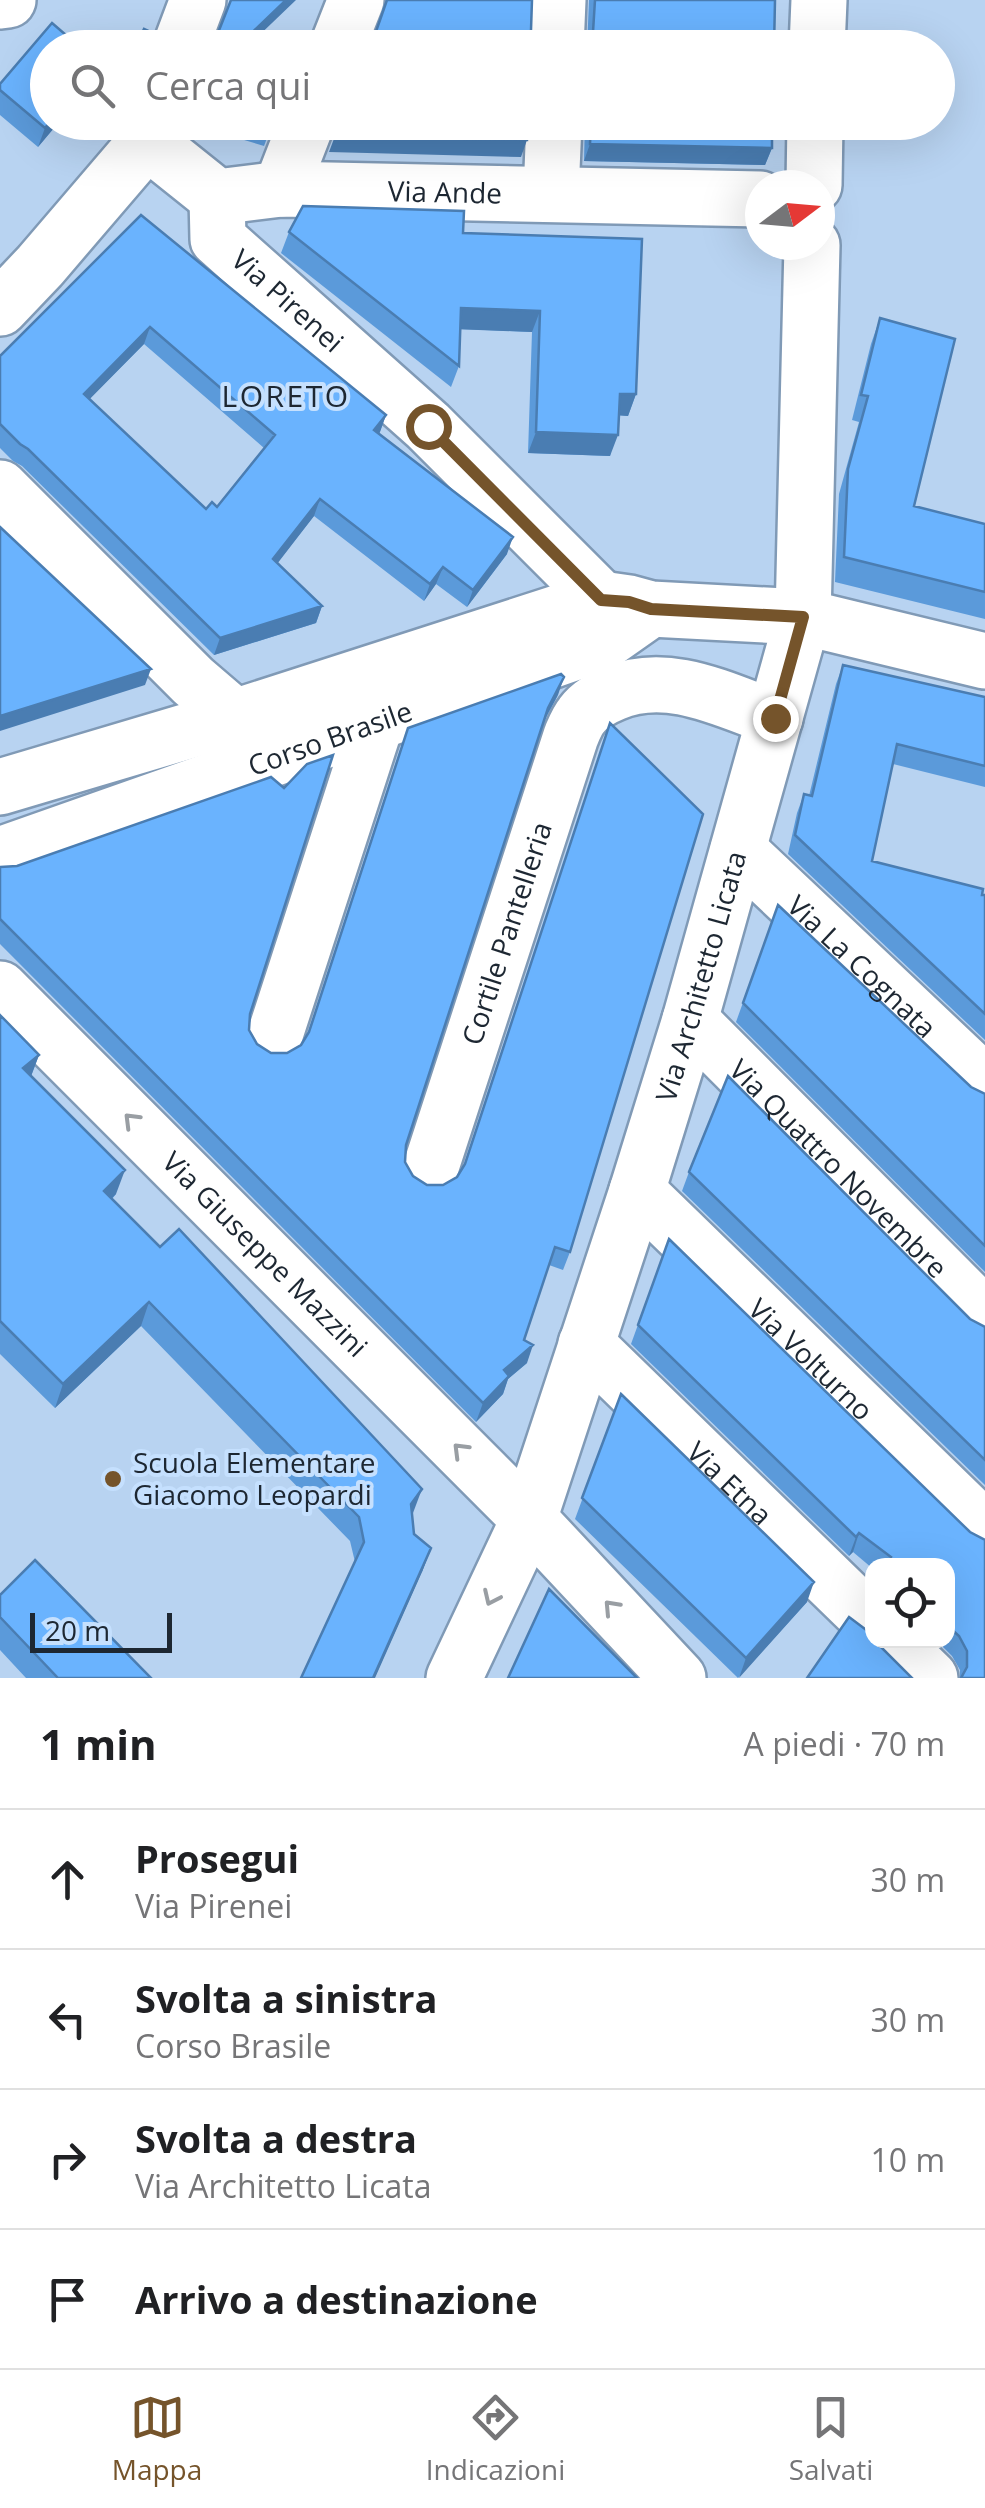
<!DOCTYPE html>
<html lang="it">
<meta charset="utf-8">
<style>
body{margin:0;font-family:"Open Sans",sans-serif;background:#f6f6f6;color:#202124}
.controls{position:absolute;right:30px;bottom:30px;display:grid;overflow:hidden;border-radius:20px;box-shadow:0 10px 40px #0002}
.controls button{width:90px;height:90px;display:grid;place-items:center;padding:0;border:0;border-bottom:2px solid #e0e0e0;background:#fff;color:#202124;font:50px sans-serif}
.compass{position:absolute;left:745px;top:170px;width:90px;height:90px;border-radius:50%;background:#fff;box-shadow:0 10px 40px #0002;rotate:74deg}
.scale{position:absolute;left:30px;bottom:25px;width:142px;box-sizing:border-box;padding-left:10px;border:5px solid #1d2732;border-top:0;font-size:28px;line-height:35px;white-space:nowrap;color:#1d2732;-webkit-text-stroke:8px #c5e0fe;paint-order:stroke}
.stop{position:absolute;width:30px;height:30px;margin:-22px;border:8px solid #75542b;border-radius:50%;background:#fff}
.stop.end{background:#75542b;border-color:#fff;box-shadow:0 2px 10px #0008}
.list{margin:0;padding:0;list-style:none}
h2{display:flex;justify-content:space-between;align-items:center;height:130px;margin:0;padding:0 40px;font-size:42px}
h2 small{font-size:32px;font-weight:400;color:#757577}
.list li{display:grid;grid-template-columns:65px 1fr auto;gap:30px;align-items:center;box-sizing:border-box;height:140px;padding:0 40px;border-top:2px solid #e0e0e0}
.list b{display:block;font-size:38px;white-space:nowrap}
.list p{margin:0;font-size:32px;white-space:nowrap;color:#757577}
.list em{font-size:32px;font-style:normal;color:#757577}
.icon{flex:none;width:55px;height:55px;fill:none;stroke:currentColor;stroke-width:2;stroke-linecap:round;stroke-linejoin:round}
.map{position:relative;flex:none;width:985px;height:1678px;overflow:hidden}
.search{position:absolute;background:#fff;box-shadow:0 10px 40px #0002;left:30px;right:30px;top:30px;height:110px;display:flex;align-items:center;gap:25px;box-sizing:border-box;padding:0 35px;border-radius:55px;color:#757577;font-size:38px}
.sheet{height:690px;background:#fff}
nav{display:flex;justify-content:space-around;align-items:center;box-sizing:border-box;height:140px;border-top:2px solid #e0e0e0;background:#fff;font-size:28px;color:#757577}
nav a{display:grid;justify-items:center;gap:5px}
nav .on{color:#75542b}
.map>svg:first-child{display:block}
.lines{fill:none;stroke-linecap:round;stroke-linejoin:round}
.street-casing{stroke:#809ab6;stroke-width:60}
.secondary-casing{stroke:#809ab6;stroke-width:60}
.street{stroke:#fff;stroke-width:55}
.secondary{stroke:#fff;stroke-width:55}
.wall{fill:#5b9ada;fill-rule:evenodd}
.shaded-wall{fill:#4a7db2}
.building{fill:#6ab3fe;stroke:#4a7db2;stroke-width:2.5;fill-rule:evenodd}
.oneway{stroke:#999ea3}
.route{stroke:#75542b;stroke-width:12}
.poi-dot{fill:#75542b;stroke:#c5e0fe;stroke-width:4}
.labels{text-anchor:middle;stroke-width:8;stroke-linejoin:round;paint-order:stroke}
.street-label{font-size:28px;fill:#1d2732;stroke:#c5e0fe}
.poi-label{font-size:28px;fill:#1d2732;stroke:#c5e0fe;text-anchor:start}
.neighbourhood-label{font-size:30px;letter-spacing:2.5px;fill:#1d2732;stroke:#c5e0fe}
</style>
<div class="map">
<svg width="985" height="1678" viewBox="0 0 985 1678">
<rect width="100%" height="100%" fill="#b8d3f1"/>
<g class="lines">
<defs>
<g id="street">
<path d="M 0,1 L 8,0"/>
<path d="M 180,48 L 198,0"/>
<path d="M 337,48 L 356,0"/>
<path d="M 556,48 L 558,0"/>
<path id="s1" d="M 147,141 L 217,197 L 281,189 L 760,199"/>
<path d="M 281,189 L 307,122"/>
<path d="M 551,194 L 554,122"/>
<path id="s2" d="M 217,197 L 218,239 L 428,426 L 601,599"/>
<path d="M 0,308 L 40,266 L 147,141 L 153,122"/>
<path d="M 0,488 L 193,681 L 235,717"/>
<path d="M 0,787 L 235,717 L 601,599 L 629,603 L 651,609 L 803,617 L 985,661"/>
<path id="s3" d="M 738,850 L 985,1083"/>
<path id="s4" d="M 0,855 L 604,642 L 651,609"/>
<path id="s5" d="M 0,989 L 529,1519"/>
<path id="s6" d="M 690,1020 L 985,1316"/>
<path d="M 273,1041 L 376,723"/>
<path id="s7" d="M 429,1173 L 571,736 C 574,729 577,721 582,715 C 590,704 602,698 614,693 C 668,670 724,700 775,718"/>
<path id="s8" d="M 637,1191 L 985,1529"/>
<path id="s9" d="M 586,1344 L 872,1622"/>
<path d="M 891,1640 L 930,1678"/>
</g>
<g id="secondary">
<path d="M 817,48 L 819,0"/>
<path d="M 814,185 L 815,122"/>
<path d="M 529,1519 L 678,1678"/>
<path id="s10" d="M 454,1678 L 529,1519 L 637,1191 L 690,1020 L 803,617 L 812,245"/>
</g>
</defs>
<use href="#street" class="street-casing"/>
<use href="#secondary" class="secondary-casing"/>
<use href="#street" class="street"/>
<use href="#secondary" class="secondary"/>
</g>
<path class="wall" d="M 589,0 L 775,0 L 774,48 L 587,48 Z
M 0,84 L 48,122 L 59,122 L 38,147 L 0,115 Z
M 221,122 L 273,122 L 264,146 L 217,132 Z
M 585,122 L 772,122 L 772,148 L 765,165 L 584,161 Z
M 141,215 L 386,415 L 379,434 L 507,554 L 467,607 L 436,584 L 424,601 L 314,516 L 277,563 L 322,606 L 316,623 L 214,655 L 22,466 L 13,461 L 0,448 L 0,356 ZM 144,344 L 264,448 L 217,507 L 206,509 L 89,399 Z
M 289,232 L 463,233 L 636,394 L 628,416 L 619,415 L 610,456 L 528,453 L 532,332 L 460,329 L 459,366 L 451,387 L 281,253 Z
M 880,318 L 914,506 L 985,524 L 985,619 L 835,582 L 839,494 L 859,422 L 852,420 L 871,344 Z
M 843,665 L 985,697 L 985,787 L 893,764 L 872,861 L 985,895 L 985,1040 L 788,854 L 797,813 L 804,794 L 809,796 L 836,684 Z
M 558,695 L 543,723 L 406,1145 L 405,1162 L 413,1176 L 427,1185 L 443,1185 L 457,1177 L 464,1167 L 570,1252 L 563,1270 L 549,1265 L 524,1340 L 527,1363 L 508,1379 L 503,1394 L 476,1422 L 0,944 L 0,867 L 250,1014 L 249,1030 L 257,1044 L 271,1053 L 287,1053 L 301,1045 Z
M 778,905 L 971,1087 L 985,1094 L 985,1272 L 736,1022 Z
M 0,1015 L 39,1055 L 31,1076 L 116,1194 L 112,1199 L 413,1513 L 412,1515 L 414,1534 L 431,1548 L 422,1572 L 355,1562 L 350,1541 L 141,1326 L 55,1408 L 0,1354 Z
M 689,1172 L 985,1327 L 985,1485 L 682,1191 Z
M 669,1239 L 970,1532 L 985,1678 L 960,1678 L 960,1670 L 952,1656 L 936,1640 L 948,1640 L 948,1566 L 872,1566 L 872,1568 L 853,1552 L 849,1556 L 631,1344 Z
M 621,1394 L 807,1602 L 738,1678 L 575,1519 Z
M 0,1595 L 151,1678 L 26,1678 L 0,1650 Z"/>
<path class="shaded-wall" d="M 286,0 L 296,0 L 246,48 L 236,48 Z
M 50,122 L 59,122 L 38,147 L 45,128 Z
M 335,136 L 527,140 L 521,157 L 329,152 Z
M 590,144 L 772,148 L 765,165 L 584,161 Z
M 461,308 L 540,311 L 532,332 L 453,329 Z
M 150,327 L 144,344 L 78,411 L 84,394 Z
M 620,394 L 636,394 L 628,416 L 612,415 Z
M 386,415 L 380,432 L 368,448 L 374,430 Z
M 536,432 L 618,435 L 610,456 L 528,453 Z
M 320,499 L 314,516 L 267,577 L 273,559 Z
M 513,537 L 507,554 L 467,607 L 473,590 Z
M 443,567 L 436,584 L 424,601 L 430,584 Z
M 322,606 L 316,623 L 214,655 L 220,638 Z
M 151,669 L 145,685 L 0,731 L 0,716 Z
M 564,677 L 558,695 L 541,726 L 548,708 Z
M 39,1055 L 30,1079 L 23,1068 Z
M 125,1170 L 116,1194 L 95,1215 L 104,1191 Z
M 149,1302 L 141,1326 L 55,1408 L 63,1384 Z
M 533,1345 L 527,1363 L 508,1379 L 503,1394 L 476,1422 L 483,1403 L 504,1370 Z
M 422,1489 L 413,1513 L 402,1528 L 411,1504 Z
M 859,1533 L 853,1552 L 849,1556 L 856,1537 Z
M 431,1548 L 422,1572 L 375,1678 L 373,1678 Z
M 814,1582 L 807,1602 L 739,1678 L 746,1658 Z"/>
<path class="building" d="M 231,0 L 286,0 L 236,48 L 212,48 Z
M 387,0 L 532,0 L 531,30 L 536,48 L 369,48 L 372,43 Z
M 595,0 L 775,0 L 774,48 L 588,48 L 593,32 Z
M 52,23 L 81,48 L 48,48 L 48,122 L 50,122 L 45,128 L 0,90 L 0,84 Z
M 144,29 L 155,34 L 155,39 L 159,48 L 144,48 L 137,43 Z
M 240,122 L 273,122 L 270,131 Z
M 340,122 L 528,122 L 527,140 L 335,136 Z
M 591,122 L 772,122 L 772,148 L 590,144 Z
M 303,206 L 464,211 L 463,233 L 642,239 L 636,394 L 620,394 L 618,435 L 536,432 L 540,311 L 461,308 L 459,366 L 289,232 Z
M 141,215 L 386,415 L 374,430 L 513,537 L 473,590 L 443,567 L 430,584 L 320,499 L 273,559 L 322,606 L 220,638 L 28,449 L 20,444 L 0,424 L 0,356 ZM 150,327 L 275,435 L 217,507 L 212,502 L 206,509 L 84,394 Z
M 880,318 L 955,339 L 914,506 L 985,524 L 985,592 L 844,557 L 848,469 L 868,396 L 861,395 Z
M 0,527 L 151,669 L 0,716 Z
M 843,665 L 985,697 L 985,766 L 897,744 L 872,861 L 983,889 L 982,895 L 985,895 L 985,1014 L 795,835 L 804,794 L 812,796 Z
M 561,674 L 564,677 L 548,708 L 406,1145 L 405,1162 L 413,1176 L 427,1185 L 443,1185 L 457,1177 L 465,1164 L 610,723 L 703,814 L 570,1252 L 555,1247 L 524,1340 L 533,1345 L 504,1370 L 509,1376 L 483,1403 L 0,919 L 0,867 L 17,866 L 271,777 L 284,788 L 307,764 L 333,755 L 250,1014 L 249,1030 L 257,1044 L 271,1053 L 287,1053 L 301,1045 L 309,1032 L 408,728 Z
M 778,905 L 971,1087 L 985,1094 L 985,1246 L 743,1003 Z
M 0,1015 L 39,1055 L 23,1068 L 125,1170 L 104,1191 L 160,1247 L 179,1229 L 422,1489 L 411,1504 L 414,1534 L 431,1548 L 373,1678 L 301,1678 L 364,1542 L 359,1517 L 149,1302 L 63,1384 L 0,1321 Z
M 728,1076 L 970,1319 L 985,1327 L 985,1460 L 689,1172 Z
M 669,1239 L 970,1532 L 985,1540 L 985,1678 L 961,1678 L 967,1667 L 967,1651 L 959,1636 L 948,1626 L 948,1566 L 885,1566 L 891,1557 L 859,1533 L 856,1537 L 638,1325 Z
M 621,1394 L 814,1582 L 746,1658 L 582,1498 Z
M 35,1560 L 151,1678 L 58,1678 L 0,1617 L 0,1595 Z
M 549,1589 L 637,1678 L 508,1678 Z
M 849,1617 L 869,1632 L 872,1640 L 874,1640 L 912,1678 L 807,1678 Z"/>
<defs><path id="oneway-chevron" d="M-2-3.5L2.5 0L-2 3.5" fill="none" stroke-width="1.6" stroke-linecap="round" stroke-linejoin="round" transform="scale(2.5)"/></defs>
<g class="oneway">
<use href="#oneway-chevron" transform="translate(131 1120) rotate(-135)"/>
<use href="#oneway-chevron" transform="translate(460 1450) rotate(-135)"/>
<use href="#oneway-chevron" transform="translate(491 1598) rotate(115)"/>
<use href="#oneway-chevron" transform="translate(611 1607) rotate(-133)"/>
</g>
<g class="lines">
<path class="route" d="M 428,426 L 601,600 L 629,602 L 651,609 L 803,617 L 775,718"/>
</g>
<circle class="poi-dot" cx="113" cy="1479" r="10"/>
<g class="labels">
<g class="street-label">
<text dy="10" stroke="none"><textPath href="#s1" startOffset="318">Via Ande</textPath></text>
<text dy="10" stroke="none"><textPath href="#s2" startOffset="135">Via Pirenei</textPath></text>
<text dy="10" stroke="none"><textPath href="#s4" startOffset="350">Corso Brasile</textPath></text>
<text dy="10" stroke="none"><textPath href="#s7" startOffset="252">Cortile Pantelleria</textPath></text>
<text dy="10" stroke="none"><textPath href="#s3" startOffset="170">Via La Cognata</textPath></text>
<text dy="10" stroke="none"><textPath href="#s10" startOffset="745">Via Architetto Licata</textPath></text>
<text dy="10" stroke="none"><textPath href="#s6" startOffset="210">Via Quattro Novembre</textPath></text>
<text dy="10" stroke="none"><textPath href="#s5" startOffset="375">Via Giuseppe Mazzini</textPath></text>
<text dy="10" stroke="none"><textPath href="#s8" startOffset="242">Via Volturno</textPath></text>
<text dy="10" stroke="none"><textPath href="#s9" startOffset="200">Via Etna</textPath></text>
</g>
<g class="poi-label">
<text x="133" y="1473">Scuola Elementare<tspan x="133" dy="32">Giacomo Leopardi</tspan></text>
</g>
<g class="neighbourhood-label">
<text x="286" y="407">LORETO</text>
</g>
</g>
</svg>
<div class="controls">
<button><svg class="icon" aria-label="locate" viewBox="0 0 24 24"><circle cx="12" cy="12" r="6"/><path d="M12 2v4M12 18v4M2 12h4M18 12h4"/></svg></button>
</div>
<svg class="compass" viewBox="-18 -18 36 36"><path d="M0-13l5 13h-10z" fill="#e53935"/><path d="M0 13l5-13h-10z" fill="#757577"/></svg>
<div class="scale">20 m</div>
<div class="stop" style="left:428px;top:426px"></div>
<div class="stop end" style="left:775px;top:718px"></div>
<div class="search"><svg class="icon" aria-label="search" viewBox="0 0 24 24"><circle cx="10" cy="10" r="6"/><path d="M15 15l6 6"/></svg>Cerca qui</div>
</div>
<section class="sheet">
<h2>1 min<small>A piedi · 70 m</small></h2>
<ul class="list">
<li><svg class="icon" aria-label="ahead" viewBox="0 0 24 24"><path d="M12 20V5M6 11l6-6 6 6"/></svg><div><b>Prosegui</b><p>Via Pirenei</p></div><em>30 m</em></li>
<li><svg class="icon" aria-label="left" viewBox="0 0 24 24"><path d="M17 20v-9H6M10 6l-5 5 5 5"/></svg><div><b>Svolta a sinistra</b><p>Corso Brasile</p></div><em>30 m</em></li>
<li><svg class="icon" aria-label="right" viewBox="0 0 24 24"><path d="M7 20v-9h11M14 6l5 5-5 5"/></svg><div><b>Svolta a destra</b><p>Via Architetto Licata</p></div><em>10 m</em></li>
<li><svg class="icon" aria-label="arrive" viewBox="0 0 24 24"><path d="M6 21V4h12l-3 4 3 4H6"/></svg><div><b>Arrivo a destinazione</b></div></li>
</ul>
</section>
<nav>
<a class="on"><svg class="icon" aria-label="map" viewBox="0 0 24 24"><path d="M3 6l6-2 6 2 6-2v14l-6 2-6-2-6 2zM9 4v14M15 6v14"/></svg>Mappa</a>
<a><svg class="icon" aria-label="directions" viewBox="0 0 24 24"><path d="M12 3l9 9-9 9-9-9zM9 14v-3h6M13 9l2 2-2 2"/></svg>Indicazioni</a>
<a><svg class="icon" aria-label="saved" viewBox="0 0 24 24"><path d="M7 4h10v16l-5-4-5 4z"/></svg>Salvati</a>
</nav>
